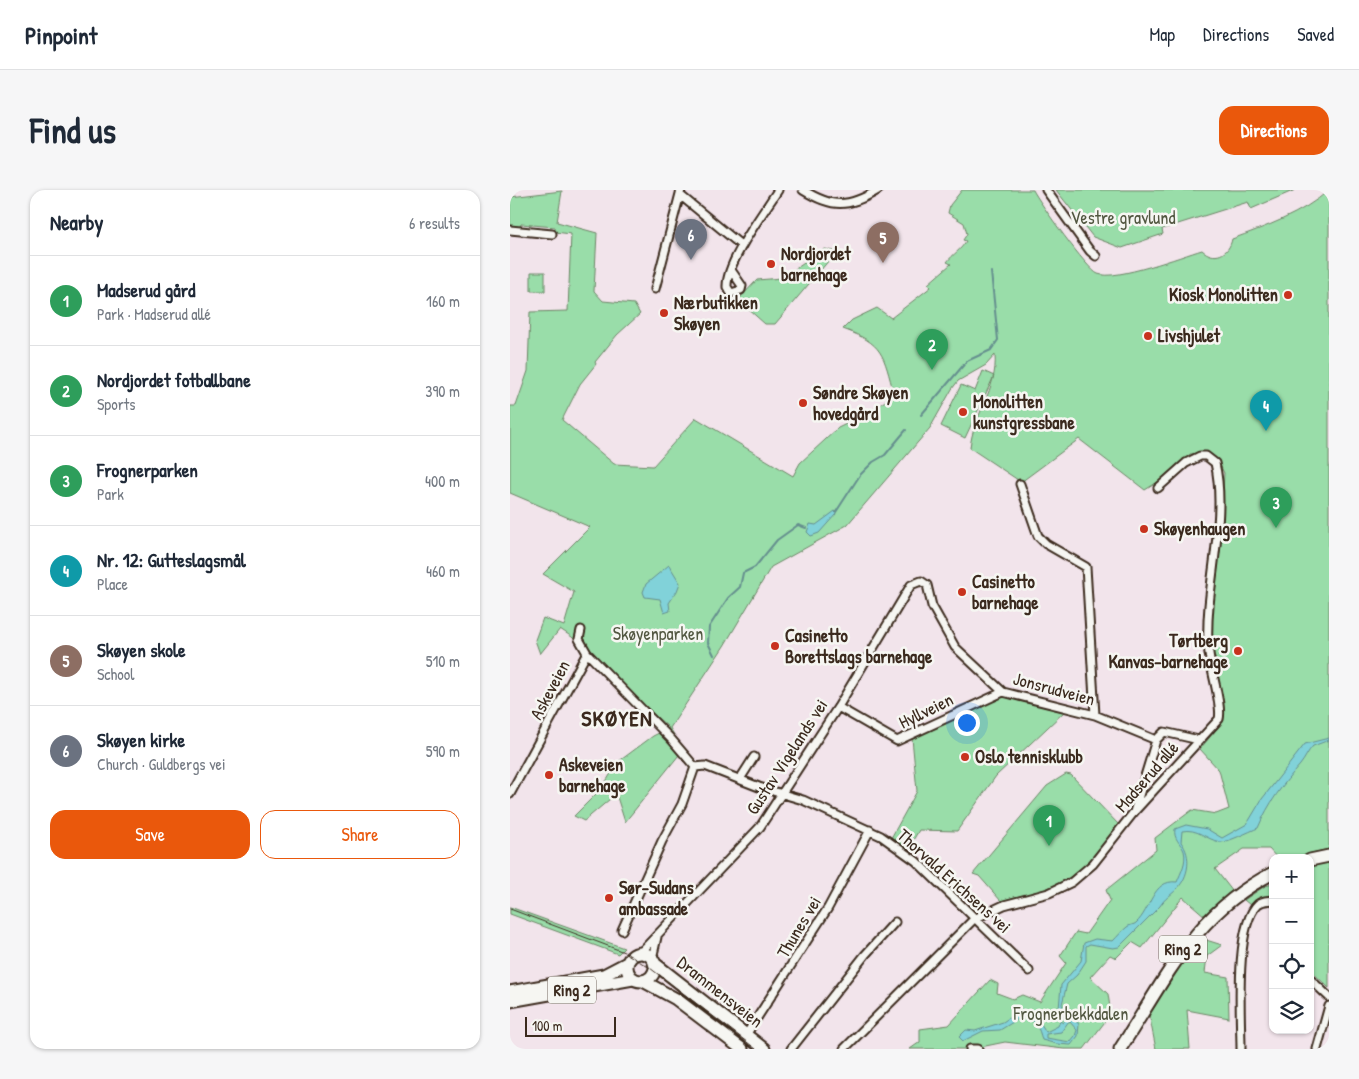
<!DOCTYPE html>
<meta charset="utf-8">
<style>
body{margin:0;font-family:"Patrick Hand",sans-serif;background:#f6f6f7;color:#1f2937}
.controls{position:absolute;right:15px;bottom:15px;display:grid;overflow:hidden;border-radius:10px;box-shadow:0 1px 4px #0004}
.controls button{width:45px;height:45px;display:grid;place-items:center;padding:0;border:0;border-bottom:1px solid #e0e1e3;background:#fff;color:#1f2937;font:25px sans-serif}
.scale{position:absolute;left:15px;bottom:12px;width:91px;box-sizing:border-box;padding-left:5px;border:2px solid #3b2a1e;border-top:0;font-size:14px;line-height:18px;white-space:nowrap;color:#3b2a1e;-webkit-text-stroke:4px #f6f6f2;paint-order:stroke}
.you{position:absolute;left:456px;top:532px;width:18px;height:18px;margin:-12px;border:4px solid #fff;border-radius:50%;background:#1a73e8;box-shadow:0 0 0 8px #1a73e833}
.badge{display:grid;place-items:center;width:32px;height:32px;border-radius:50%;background:#ea580c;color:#fff;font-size:16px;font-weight:700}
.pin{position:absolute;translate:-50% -41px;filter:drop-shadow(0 1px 2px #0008)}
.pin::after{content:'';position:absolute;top:26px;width:18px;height:15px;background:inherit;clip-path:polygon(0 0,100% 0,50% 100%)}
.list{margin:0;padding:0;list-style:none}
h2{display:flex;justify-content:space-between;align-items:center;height:65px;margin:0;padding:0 20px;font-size:21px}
h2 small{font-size:16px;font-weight:400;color:#747a83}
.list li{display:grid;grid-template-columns:32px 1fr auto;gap:15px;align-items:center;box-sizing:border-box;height:90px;padding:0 20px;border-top:1px solid #e0e1e3}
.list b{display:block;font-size:19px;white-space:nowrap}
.list p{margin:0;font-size:16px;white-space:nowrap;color:#747a83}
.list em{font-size:16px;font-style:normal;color:#747a83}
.actions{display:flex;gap:10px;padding:15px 20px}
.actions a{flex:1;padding:11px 0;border:1px solid #ea580c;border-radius:15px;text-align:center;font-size:18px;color:#ea580c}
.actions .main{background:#ea580c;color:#fff}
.icon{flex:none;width:28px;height:28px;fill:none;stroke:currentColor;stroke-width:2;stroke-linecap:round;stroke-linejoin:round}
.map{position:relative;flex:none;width:819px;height:859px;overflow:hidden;border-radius:15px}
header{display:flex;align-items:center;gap:30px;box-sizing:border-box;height:70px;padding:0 25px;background:#fff;border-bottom:1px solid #e0e1e3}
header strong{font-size:24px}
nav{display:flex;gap:28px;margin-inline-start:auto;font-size:18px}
.intro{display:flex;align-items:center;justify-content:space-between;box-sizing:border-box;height:120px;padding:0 30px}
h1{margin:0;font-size:35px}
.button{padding:12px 22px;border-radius:15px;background:#ea580c;color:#fff;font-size:18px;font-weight:700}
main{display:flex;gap:30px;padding:0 30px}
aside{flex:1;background:#fff;border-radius:15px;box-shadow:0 1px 4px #0004}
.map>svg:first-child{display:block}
.green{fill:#99dda9;stroke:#6a8464}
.water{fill:#81d2d9;stroke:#658f8e;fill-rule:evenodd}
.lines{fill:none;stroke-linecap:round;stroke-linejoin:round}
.stream{stroke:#658f8e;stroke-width:2}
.street-casing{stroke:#3b2a1e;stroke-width:11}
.primary-casing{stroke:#3b2a1e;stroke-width:15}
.street{stroke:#f6f6f2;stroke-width:7}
.primary{stroke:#f6f6f2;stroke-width:11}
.tram{stroke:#3b2a1e;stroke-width:1}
.poi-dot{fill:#c8321e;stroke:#f6f6f2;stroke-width:2}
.labels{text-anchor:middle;stroke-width:5;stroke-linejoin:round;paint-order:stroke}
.shield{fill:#f6f6f2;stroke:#73675e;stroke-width:1}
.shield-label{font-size:16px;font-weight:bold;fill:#3b2a1e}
.park-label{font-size:18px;fill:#525741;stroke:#f6f6f2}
.poi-label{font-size:18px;font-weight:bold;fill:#3b2a1e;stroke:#f6f6f2;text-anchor:start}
.street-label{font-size:18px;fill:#3b2a1e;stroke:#f6f6f2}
.district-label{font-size:22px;font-weight:bold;letter-spacing:1px;fill:#3b2a1e;stroke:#f6f6f2}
</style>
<header>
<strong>Pinpoint</strong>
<nav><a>Map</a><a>Directions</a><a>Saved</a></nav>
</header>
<div class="intro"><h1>Find us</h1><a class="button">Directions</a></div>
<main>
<aside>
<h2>Nearby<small>6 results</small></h2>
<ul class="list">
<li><span class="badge" style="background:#2e9e5b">1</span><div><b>Madserud gård</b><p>Park · Madserud allé</p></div><em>160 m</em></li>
<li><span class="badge" style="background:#2e9e5b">2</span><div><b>Nordjordet fotballbane</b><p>Sports</p></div><em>390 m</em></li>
<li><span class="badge" style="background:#2e9e5b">3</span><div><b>Frognerparken</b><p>Park</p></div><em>400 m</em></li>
<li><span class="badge" style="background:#0f9aa8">4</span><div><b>Nr. 12: Gutteslagsmål</b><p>Place</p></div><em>460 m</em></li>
<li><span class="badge" style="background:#8d6e63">5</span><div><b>Skøyen skole</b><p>School</p></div><em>510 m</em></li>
<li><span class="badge" style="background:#6b7280">6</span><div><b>Skøyen kirke</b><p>Church · Guldbergs vei</p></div><em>590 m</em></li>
</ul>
<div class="actions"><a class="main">Save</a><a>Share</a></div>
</aside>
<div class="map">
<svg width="819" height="859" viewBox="0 0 819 859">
<rect width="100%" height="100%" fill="#f2e4eb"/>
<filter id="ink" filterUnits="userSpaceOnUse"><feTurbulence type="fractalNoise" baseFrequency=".02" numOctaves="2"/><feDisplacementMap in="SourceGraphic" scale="10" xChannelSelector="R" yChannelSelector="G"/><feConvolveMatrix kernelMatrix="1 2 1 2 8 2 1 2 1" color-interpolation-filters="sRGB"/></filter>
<g filter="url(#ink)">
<path class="green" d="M 452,0 L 523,0 C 529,12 578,81 588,84 C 606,91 672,66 692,60 C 704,71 719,65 722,49 C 755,37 792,24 819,0 L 819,659 L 780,668 L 767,668 L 759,659 L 734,659 L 705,679 L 723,702 L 696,727 L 673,707 L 632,758 L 622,752 L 606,768 L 600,765 L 580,787 L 598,804 L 601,824 L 574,859 L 554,859 L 495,852 L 461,859 L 400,859 L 410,852 L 410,839 L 439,835 L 480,790 L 488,794 L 487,803 L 503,809 L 512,805 L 530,812 L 556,773 L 550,766 L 566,742 L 576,744 L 600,710 L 596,700 L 646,660 L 645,648 L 682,620 L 706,624 L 719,619 L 709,580 L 690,559 L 714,530 L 701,459 L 701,434 L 710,359 L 714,283 L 708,271 L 697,263 L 680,264 L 659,285 L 635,300 L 569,249 L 511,292 L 460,258 C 463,225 488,199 485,165 L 476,175 L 448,191 L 442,199 L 420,238 L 337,335 L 261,377 L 214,456 L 160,538 L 173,560 L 115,632 L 106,604 L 74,631 L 64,626 L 92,598 L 108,572 L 143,546 L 159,538 L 83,469 L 62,447 L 50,439 L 30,464 L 25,450 L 33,428 L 54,436 L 64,402 L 33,384 L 80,337 L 0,303 L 0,216 L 6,216 L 18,181 L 20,122 L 58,121 L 61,44 L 45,42 L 45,37 L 11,34 L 10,39 L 0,37 L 0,7 L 52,1 L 47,32 L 87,43 L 84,101 L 93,111 L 124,114 L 130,124 L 107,145 L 85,172 L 86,174 L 70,194 L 52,230 L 104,274 L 143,276 L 186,228 L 283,286 L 290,273 L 328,238 L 361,222 L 384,204 C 373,164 374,154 333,139 L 342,130 L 367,118 L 381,128 L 421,97 L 418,94 L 441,74 L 437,72 C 443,64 451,60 456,51 L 453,50 L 457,44 L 454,33 L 438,23 L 440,15 Z
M 546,0 L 785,0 L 741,19 L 738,12 L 652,39 L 653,44 L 612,58 L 583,47 Z
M 315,59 L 326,62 L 265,134 L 255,134 L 228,110 L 247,90 L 272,88 Z
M 21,82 L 35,82 L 35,101 L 21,101 Z
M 473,181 L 484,186 L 455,248 L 431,236 L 451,195 L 465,201 Z
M 491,506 L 554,522 L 486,586 L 447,641 L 409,640 L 398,659 L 381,648 L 407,601 L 402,548 Z
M 556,584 L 561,585 L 609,635 C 592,656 576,680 551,692 C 533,702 511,705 491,711 L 469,686 L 463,684 L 537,596 Z
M 819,671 L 819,798 L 800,780 L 800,676 Z
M 763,694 L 763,705 L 749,708 L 740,715 L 734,710 L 755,696 Z
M 0,717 L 114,758 L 108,764 L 0,724 Z
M 693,749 L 712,755 L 697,766 L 695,783 L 718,787 L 719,828 L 677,820 L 680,859 L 646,859 L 639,824 L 667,779 Z"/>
<path class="water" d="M 325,321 L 326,324 L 309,343 L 301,346 L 297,342 L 300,334 L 306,335 Z
M 159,375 L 170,393 L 167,401 L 159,413 L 160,421 L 154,423 L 150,409 L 135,407 L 133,402 L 136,394 Z
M 819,548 L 819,550 L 803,556 C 798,561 795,569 790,575 C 773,594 758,614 748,638 C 740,641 717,653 710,652 C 695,649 688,638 672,641 L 671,652 C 682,666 679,686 667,699 C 660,706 655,708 650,716 L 609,757 L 603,758 L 580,754 L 576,756 L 576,771 L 567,785 L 557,794 L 552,814 L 555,823 L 569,834 L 568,846 L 561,855 L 547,854 L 532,850 C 529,838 526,830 513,826 L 490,840 L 473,841 L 453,851 L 449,847 L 456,840 L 465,841 L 493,832 L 512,819 L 526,826 L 536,842 L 548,836 L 550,831 L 553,833 L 555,829 L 549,819 L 551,795 L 571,771 L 574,753 L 585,749 L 603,751 C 607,747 612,741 617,737 C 619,735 624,735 626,733 C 641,720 642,689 667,692 C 671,682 677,672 674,661 C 671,653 663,649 665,639 L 676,635 L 697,639 L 712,648 L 737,634 L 752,609 L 795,554 ZM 559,831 L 567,840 L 565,846 L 560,852 L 536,848 L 536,844 L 551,842 Z"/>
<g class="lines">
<path class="stream" d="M 411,225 L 457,171 L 481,160 L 488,150 L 481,82
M 326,322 L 350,285 L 363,272 L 375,265 L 396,240
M 204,465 L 198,453 L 199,437 L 218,408 L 230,397 L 233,383 L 245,377 L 267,350 L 288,335 L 296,338"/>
<defs>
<path id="street" d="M 293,0 C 322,18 338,18 368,0
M 536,0 L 580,61 L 586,66
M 170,5 L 232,56
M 0,40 L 42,44
M 221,80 L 232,96 L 231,100 L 221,103 L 217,97 C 216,72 254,22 268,0
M 145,99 L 171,0
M 510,294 L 528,346 L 536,354 L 576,377 L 585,525
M 71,440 L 69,449 L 77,463 L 162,550 L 185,577 L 172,614 L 152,651 L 112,740
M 328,517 L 387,551 L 493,502
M 185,577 L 195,576 L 249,597 L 293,610 L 371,646 L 406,671 L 519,781
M 230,589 L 244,567
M 0,604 L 77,463
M 624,622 L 646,550
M 129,764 L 250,637 L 328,517 L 401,395 L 411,391 L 417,395 L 422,416 L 445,457 L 493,502 L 585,525 L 646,550 L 654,542 L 689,550
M 142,769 L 147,747
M 800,789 L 819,807
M 236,845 L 318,718 L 360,640
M 281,859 L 355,765 L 385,732
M 334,859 L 464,729 L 494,715 L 539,703 L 562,692 L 583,674 L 624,622 L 709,529 C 713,515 698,473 698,453 C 695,397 718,327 705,273 L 696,266 L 690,266 L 676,273 L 648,298
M 460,859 L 468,859
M 731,859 C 731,828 724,736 748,714 C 753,710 757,711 763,710
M 807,859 L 819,816"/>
<path id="primary" d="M 800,670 L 819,666
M117 777a14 14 0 1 1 28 0a14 14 0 1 1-28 0Z
M 144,773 L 254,859
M 133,791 L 166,809 L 232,859
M 0,802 L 94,785 L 117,773
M 0,811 L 123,789
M 610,859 C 656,789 683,724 763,683"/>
</defs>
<use href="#street" class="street-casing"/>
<use href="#primary" class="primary-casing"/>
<use href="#street" class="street"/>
<use href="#primary" class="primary"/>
<path class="tram" d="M 0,719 L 114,762 L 140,778 L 246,859"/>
</g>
</g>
<g class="poi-dot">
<circle cx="261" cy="74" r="5"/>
<circle cx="778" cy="105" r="5"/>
<circle cx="154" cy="123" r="5"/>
<circle cx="638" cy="146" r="5"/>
<circle cx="293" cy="213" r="5"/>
<circle cx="453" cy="222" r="5"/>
<circle cx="634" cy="339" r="5"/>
<circle cx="452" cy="402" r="5"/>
<circle cx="265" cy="456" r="5"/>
<circle cx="728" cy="461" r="5"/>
<circle cx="455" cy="567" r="5"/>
<circle cx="39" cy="585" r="5"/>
<circle cx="99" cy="708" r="5"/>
</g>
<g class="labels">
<g class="shield">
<rect x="649" y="745.5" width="48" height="27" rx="4"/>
<rect x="38" y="786.5" width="48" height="27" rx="4"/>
</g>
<g class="shield-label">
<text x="673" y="765">Ring 2</text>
<text x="62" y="806">Ring 2</text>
</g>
<g class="park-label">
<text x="613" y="34">Vestre gravlund</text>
<text x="148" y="450">Skøyenparken</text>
<text x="561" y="830">Frognerbekkdalen</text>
</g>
<g class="poi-label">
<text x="271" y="70">Nordjordet<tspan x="271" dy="21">barnehage</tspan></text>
<text x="768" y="111" text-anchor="end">Kiosk Monolitten</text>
<text x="164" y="119">Nærbutikken<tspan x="164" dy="21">Skøyen</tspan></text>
<text x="648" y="152">Livshjulet</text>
<text x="303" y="209">Søndre Skøyen<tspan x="303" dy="21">hovedgård</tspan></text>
<text x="463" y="218">Monolitten<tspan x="463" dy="21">kunstgressbane</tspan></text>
<text x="644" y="345">Skøyenhaugen</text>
<text x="462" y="398">Casinetto<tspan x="462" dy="21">barnehage</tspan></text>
<text x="275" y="452">Casinetto<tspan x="275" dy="21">Borettslags barnehage</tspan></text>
<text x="718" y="457" text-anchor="end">Tørtberg<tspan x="718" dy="21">Kanvas-barnehage</tspan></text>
<text x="465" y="573">Oslo tennisklubb</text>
<text x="49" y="581">Askeveien<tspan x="49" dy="21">barnehage</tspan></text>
<text x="109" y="704">Sør-Sudans<tspan x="109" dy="21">ambassade</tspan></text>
</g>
<g class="street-label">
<text transform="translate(544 499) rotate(15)" y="6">Jonsrudveien</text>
<text transform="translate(40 500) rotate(-62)" y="6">Askeveien</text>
<text transform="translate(416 521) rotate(-26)" y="6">Hyllveien</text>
<text transform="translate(277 567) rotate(-57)" y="6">Gustav Vigelands vei</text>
<text transform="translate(637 587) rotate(-49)" y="6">Madserud allé</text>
<text transform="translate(444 691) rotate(42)" y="6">Thorvald Erichsens vei</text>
<text transform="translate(289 737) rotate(-59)" y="6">Thunes vei</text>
<text transform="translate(210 802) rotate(38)" y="6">Drammensveien</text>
</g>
<g class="district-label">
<text x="107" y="536">SKØYEN</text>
</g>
</g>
</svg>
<div class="controls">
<button>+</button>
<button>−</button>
<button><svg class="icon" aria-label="locate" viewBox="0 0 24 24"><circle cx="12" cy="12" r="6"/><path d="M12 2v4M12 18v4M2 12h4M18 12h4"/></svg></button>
<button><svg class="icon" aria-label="layers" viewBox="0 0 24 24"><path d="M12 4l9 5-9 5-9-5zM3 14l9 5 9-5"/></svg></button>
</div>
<div class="scale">100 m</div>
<div class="you"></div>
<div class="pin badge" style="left:539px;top:656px;background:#2e9e5b">1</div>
<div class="pin badge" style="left:422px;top:180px;background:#2e9e5b">2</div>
<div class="pin badge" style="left:766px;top:338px;background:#2e9e5b">3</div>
<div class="pin badge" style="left:756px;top:241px;background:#0f9aa8">4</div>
<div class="pin badge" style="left:373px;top:73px;background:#8d6e63">5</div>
<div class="pin badge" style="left:181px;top:70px;background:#6b7280">6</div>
</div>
</main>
